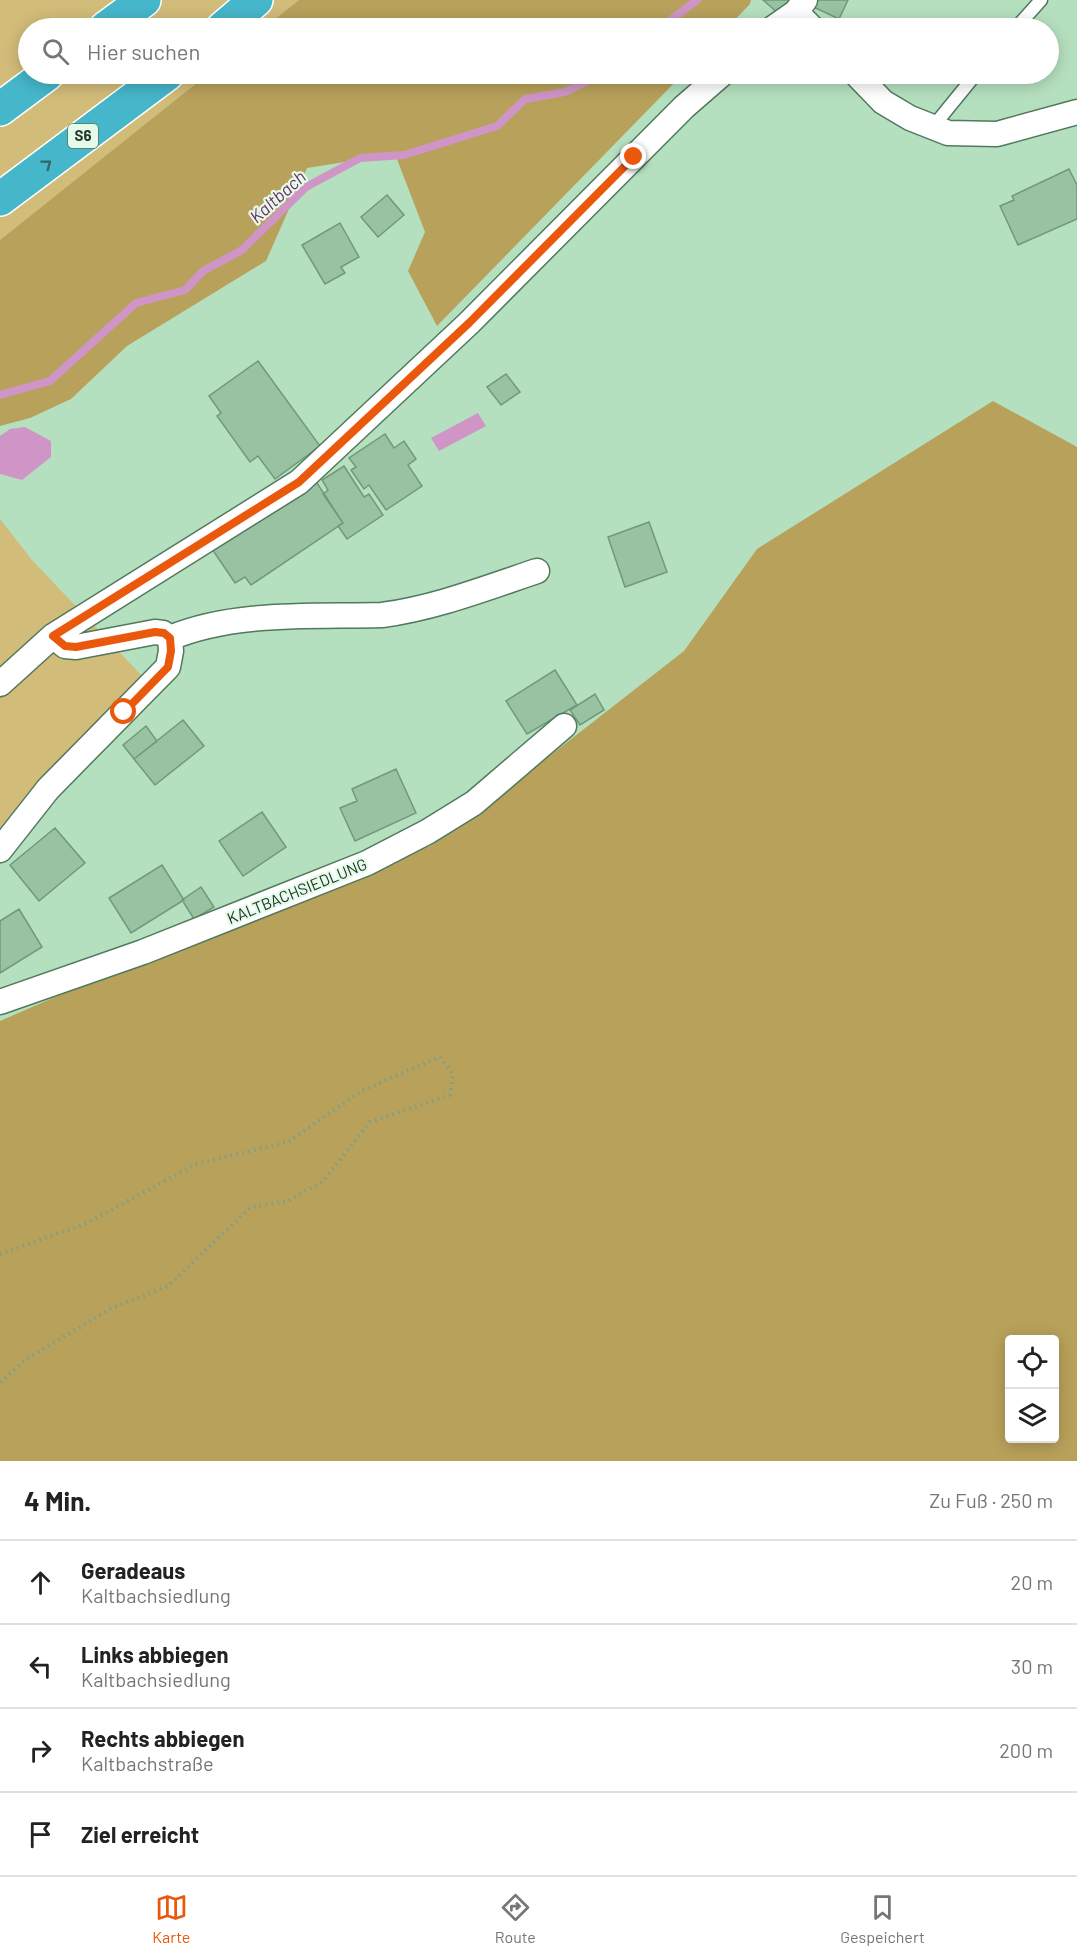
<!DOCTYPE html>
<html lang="de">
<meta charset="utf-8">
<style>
body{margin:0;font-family:Barlow,sans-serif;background:#f2f2f2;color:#222}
.controls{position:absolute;right:18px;bottom:18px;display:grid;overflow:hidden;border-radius:6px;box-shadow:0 3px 15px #0003}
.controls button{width:54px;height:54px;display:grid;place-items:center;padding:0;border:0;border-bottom:2px solid #e0e0e0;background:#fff;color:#222;font:30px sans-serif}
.stop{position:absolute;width:18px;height:18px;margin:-14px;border:4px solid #ea580c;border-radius:50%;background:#fff}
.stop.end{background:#ea580c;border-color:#fff;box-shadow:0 2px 6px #0008}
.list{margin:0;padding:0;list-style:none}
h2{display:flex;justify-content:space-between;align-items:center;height:78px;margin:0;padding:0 24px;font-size:26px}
h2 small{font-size:20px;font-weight:400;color:#767676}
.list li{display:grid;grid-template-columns:39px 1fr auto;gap:18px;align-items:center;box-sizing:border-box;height:84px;padding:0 24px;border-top:2px solid #e0e0e0}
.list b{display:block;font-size:22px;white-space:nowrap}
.list p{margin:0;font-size:20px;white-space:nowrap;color:#767676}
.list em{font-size:20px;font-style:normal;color:#767676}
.icon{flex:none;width:33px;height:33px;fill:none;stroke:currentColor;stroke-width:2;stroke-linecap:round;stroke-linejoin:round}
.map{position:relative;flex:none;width:1077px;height:1461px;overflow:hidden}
.search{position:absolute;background:#fff;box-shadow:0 3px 15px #0003;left:18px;right:18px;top:18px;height:66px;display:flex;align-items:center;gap:15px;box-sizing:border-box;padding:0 21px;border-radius:33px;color:#767676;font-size:22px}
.sheet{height:414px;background:#fff}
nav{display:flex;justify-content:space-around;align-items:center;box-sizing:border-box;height:84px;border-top:2px solid #e0e0e0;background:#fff;font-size:16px;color:#767676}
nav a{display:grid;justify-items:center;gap:3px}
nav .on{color:#ea580c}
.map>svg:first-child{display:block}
.green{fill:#d2bc79}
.forest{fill:#b8a15a;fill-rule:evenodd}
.water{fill:#ce95c6}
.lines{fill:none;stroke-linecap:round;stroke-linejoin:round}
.stream{stroke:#ce95c6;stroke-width:8}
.building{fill:#98c2a1;stroke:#70997a;stroke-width:1.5}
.service-casing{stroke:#51795c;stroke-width:15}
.minor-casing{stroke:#51795c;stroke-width:27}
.motorway-casing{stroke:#fff;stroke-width:36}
.path{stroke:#7e9f86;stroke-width:4;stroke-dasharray:1.5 4.5;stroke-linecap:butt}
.service{stroke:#fff;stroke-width:12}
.minor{stroke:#fff;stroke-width:24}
.motorway{stroke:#46b6ca;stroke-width:33}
.oneway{stroke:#316969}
.route{stroke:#ea580c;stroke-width:8}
.labels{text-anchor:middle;stroke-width:4.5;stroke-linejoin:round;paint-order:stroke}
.shield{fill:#e5fbea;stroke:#5d7062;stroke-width:1.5}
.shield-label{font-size:15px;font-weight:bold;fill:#233528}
.street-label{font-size:16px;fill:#233528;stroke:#e5fbea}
.water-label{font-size:18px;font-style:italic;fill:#702c69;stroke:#e5fbea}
</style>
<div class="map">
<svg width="1077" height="1461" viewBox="0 0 1077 1461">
<rect width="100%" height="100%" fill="#b5e0bf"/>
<path class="green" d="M 0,0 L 299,0 L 264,28 L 28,28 L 28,74 L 208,74 L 0,240 Z
M 0,519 L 32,560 L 144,678 L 0,837 Z"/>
<path class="forest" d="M 299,0 L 751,0 L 750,4 L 727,28 L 264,28 Z
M 208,74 L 683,74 L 437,326 L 408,271 L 425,232 L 395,154 L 307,168 L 266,261 L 127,346 L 71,399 L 30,418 L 0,426 L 0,240 Z
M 993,401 L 1077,447 L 1077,1461 L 0,1461 L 0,1021 L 179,943 L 430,846 L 479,811 L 684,651 L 757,549 ZM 1010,1340 L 1054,1340 L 1054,1438 L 1010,1438 Z"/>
<path class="water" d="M 478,413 L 486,426 L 439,451 L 431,438 Z
M 25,427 L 51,441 L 51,457 L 22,480 L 0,474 L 0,436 L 10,429 Z"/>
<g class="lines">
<path class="stream" d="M 660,28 L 697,0
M 0,395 L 50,381 L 136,303 L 185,290 L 203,271 L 242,250 L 306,187 L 360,158 L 404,155 L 497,126 L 525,99 L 565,92 L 602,74"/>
</g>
<path class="building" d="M 763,0 L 792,0 L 780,15 Z
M 814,0 L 848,0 L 839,19 L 811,6 Z
M 1069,169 L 1077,185 L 1077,219 L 1018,245 L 1000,206 L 1014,200 L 1012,196 Z
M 387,195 L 404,215 L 378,237 L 361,217 Z
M 340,223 L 359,257 L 341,267 L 345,273 L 325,284 L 302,245 Z
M 258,361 L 320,446 L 275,479 L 258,456 L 250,462 L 217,416 L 221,413 L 209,396 Z
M 506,374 L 520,392 L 501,405 L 487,387 Z
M 385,434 L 394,448 L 404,441 L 416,459 L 408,465 L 422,486 L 386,510 L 369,485 L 364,489 L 351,470 L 356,467 L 349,458 Z
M 344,466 L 364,497 L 369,494 L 383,515 L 347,539 L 338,526 L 343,523 L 323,494 L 328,490 L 322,480 Z
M 315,480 L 343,523 L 251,585 L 245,577 L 235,583 L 212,549 Z
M 649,522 L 667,572 L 625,587 L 608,537 Z
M 555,670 L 577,705 L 527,734 L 506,701 Z
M 595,694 L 604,710 L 580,725 L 570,710 Z
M 183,720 L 204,746 L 155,785 L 134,759 Z
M 146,726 L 157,741 L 134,759 L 123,745 Z
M 396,769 L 416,813 L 355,841 L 340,808 L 357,801 L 352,789 Z
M 262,812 L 286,847 L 243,876 L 219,841 Z
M 55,828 L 85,863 L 39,901 L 10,865 Z
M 162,865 L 184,900 L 131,933 L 109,898 Z
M 201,887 L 214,907 L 194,919 L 182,900 Z
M 19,909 L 42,947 L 0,973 L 0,921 Z"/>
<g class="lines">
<defs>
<path id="service" d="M 1016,28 L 1041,0
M 932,128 L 976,74"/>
<path id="minor" d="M 796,12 L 812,28
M 773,28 L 796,12 L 805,0
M 856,74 L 883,102 L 910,118 L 948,133 L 997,134 L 1077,112
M 170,638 C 235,611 312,617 382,615 C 435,608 486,588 537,571
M 0,684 L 53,636 L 299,482 L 469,323 L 684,107 L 722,74
M 0,850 L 48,789 L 168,667 L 171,651 L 170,638 L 163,633 L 155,632 L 76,647 L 65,646 L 53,636
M 0,1002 L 143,952 L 367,863 L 427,832 L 474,803 L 564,726"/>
<path id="motorway" d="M 106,28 L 144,0
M 223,28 L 256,0
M 0,109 L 47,74
M 0,199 L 167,74"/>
</defs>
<use href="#service" class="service-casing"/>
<use href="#minor" class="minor-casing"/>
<use href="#motorway" class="motorway-casing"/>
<path class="path" d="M 0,1254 L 87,1223 L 196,1164 L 288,1142 L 363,1090 L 440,1057 L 453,1074 L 450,1095 L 370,1122 L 322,1182 L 288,1201 L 251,1207 L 168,1286 L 110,1309 L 25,1360 L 0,1383"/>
<use href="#service" class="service"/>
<use href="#minor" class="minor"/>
<use href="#motorway" class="motorway"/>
</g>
<defs><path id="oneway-chevron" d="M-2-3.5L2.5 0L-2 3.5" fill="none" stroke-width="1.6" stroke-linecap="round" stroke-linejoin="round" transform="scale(1.5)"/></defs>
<use class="oneway" href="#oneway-chevron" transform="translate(47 164) rotate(-37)"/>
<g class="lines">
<path class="route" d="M 124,712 L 168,667 L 171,651 L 170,638 L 164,633 L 155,632 L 76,647 L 65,646 L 53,636 L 299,482 L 469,323 L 634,157"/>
</g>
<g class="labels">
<rect class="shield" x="68" y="124" width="30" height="24" rx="4.5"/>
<g class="shield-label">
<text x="83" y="141">S6</text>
</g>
<g class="street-label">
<text transform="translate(297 891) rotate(-22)" y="6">KALTBACHSIEDLUNG</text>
</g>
<g class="water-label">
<text transform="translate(278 197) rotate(-42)" y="6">Kaltbach</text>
</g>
</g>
</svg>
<div class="controls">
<button><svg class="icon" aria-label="locate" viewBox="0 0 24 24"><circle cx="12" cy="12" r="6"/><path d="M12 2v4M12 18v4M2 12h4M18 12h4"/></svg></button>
<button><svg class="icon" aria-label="layers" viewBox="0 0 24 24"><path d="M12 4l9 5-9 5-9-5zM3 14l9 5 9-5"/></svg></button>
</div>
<div class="stop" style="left:124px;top:712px"></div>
<div class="stop end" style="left:634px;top:157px"></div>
<div class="search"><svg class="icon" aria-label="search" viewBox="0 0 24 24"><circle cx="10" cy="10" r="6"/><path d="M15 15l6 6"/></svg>Hier suchen</div>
</div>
<section class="sheet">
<h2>4 Min.<small>Zu Fuß · 250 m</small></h2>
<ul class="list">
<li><svg class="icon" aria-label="ahead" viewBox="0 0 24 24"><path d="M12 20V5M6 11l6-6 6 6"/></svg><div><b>Geradeaus</b><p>Kaltbachsiedlung</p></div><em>20 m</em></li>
<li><svg class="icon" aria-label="left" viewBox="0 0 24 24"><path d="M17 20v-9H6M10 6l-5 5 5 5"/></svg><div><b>Links abbiegen</b><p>Kaltbachsiedlung</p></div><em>30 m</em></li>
<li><svg class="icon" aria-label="right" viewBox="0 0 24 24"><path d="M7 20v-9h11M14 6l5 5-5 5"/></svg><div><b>Rechts abbiegen</b><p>Kaltbachstraße</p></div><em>200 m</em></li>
<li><svg class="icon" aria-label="arrive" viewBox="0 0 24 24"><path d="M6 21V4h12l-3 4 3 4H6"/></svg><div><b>Ziel erreicht</b></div></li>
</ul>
</section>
<nav>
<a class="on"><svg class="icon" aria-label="map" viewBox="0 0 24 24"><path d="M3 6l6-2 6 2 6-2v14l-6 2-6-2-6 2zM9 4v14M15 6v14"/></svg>Karte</a>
<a><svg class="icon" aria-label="directions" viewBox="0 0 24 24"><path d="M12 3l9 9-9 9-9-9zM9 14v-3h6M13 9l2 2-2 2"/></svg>Route</a>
<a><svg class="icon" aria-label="saved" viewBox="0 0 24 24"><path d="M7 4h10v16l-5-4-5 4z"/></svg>Gespeichert</a>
</nav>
